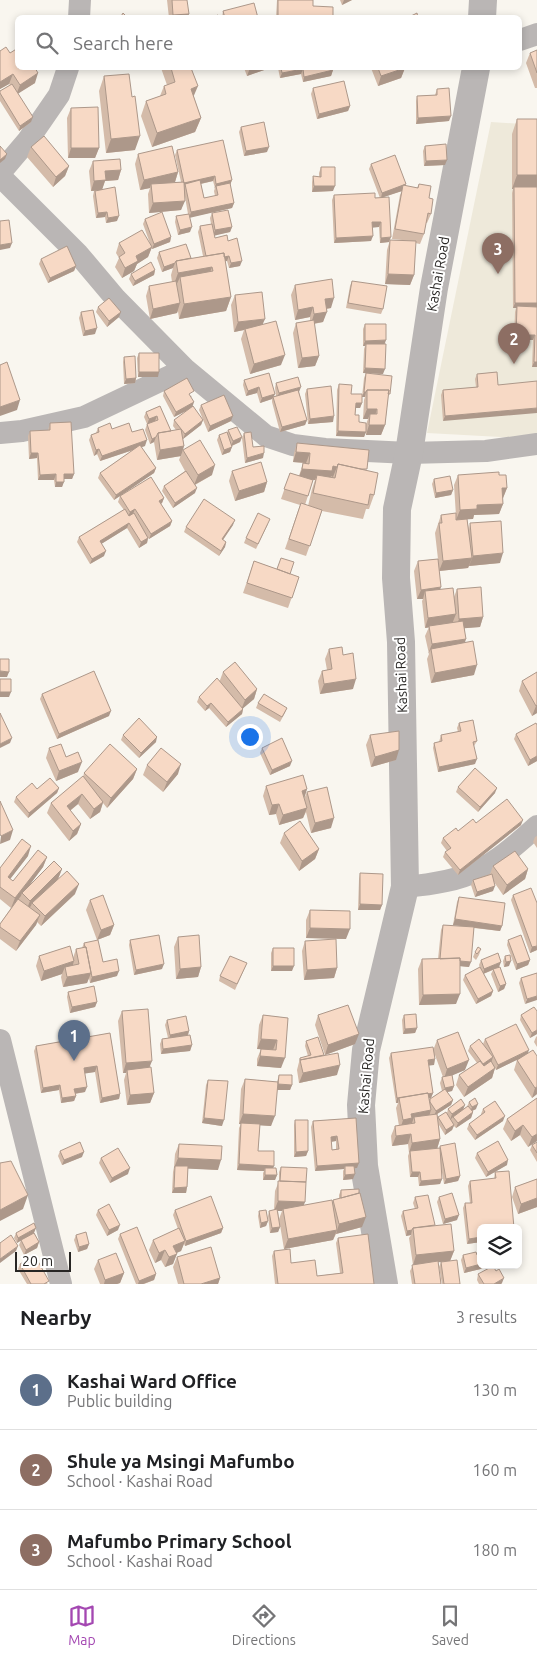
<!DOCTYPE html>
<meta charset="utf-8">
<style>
body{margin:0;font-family:Ubuntu,sans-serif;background:#f2f2f2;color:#202124}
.controls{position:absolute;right:15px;bottom:15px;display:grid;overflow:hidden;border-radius:8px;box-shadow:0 2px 8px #0003}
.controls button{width:45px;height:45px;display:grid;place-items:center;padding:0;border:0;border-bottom:1px solid #e0e0e0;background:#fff;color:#202124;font:25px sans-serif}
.scale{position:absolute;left:15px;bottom:12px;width:56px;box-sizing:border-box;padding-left:5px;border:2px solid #282624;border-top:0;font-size:14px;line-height:18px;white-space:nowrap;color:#282624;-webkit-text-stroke:4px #fff;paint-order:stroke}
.you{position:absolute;left:249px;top:736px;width:18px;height:18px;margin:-12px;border:4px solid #fff;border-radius:50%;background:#1a73e8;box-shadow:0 0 0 8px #1a73e833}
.badge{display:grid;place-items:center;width:32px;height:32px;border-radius:50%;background:#a448b2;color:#fff;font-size:16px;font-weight:700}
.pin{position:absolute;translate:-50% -41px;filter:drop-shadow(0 1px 2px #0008)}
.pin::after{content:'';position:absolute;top:26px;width:18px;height:15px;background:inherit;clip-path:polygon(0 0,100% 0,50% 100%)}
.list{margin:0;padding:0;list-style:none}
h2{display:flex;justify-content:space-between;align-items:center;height:65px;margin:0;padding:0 20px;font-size:21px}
h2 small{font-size:16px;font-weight:400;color:#757577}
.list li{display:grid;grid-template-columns:32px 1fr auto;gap:15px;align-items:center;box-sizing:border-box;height:80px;padding:0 20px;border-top:1px solid #e0e0e0}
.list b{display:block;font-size:19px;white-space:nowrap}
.list p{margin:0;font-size:16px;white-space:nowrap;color:#757577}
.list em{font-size:16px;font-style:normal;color:#757577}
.icon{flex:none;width:28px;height:28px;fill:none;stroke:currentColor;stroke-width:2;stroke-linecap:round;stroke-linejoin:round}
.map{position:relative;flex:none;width:537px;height:1284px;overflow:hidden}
.search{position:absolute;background:#fff;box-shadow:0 2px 8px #0003;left:15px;right:15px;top:15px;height:55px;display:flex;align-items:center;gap:12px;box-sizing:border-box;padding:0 18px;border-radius:8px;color:#757577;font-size:19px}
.sheet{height:305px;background:#fff}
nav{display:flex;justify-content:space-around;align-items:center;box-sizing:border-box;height:70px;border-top:1px solid #e0e0e0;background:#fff;font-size:14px;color:#757577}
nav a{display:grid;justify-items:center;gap:2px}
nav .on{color:#a448b2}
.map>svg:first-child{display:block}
.built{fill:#eee9da}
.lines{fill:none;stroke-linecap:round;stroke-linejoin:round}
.minor{stroke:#bab6b5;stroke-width:22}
.tertiary{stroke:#bab6b5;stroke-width:28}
.wall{fill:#d4bba9;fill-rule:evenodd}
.shaded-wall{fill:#ad988a}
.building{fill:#f7d9c5;stroke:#ad988a;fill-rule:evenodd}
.labels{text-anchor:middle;stroke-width:4;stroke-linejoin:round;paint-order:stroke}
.street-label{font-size:14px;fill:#282624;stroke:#fff}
</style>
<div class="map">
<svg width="537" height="1284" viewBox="0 0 537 1284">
<rect width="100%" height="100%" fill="#f9f6ef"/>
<path class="built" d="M 491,122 L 537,125 L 537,439 L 427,433 Z"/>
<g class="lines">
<path class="minor" d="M 79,18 L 80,0
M 520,40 L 537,34
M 0,173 L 28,140 L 59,95 L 68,68
M 0,176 L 78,254 L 116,299 L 185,369 L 266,436 L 293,445 L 325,449 L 409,453 L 486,451 L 537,444
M 0,433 L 22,431 L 84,417 L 185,369
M 405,887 C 470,881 489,870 537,826
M 0,1040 L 61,1284"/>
<path class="tertiary" d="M 482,18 L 483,0
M 384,1284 L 364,1166 L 361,1105 L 366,1050 L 405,887 L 401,642 L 396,578 L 397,509 L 409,453 L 434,288 L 476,68"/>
</g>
<path class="wall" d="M 167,0 L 187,0 L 187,18 L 169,18 Z
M 277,0 L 313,0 L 313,6 L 333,18 L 276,18 Z
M 340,0 L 352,0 L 342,5 Z
M 223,11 L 258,18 L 222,18 Z
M 537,50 L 537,88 L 535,88 L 526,63 L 530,53 Z
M 0,51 L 10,53 L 35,83 L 18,93 L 31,122 L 19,131 L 0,101 L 0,91 L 10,85 L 9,84 L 0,89 Z
M 161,68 L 191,68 L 194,97 L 201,118 L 195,132 L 152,147 L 141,116 L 146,101 L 160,96 L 164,86 L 167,85 Z
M 244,68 L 270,68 L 247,76 Z
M 278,68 L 333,68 L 333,70 L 331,76 L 303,82 L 301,74 L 280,78 Z
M 371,68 L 405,68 L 401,78 L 378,86 Z
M 104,76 L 135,150 L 106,153 L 99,91 Z
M 313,88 L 350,106 L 348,111 L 317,119 L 311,94 Z
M 437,89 L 449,121 L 416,124 L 416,101 L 417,96 L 435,95 Z
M 71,108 L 99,148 L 95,158 L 68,158 L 67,118 Z
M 517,119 L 537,119 L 537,367 L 532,367 L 533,340 L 514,340 L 515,312 L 516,308 L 513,308 L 512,193 L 513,189 L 512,189 L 512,134 Z
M 241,127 L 267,152 L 244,156 L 239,132 Z
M 425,146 L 445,165 L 424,166 L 423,151 Z
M 31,147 L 69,166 L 65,176 L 53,187 L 27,157 Z
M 177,150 L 232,180 L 230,185 L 234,203 L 232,208 L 190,217 L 190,232 L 178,235 L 175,222 L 176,216 L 188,214 L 185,197 L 181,210 L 149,213 L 148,194 L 150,188 L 140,190 L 135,164 L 138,154 L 178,172 L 175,182 L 172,183 L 181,182 L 175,155 ZM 213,181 L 215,188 L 214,191 L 215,196 L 204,198 L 201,184 Z
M 93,161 L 121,170 L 118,180 L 105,181 L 102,189 L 117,221 L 106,223 L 105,217 L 96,218 L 93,196 L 94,191 L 91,191 L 89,171 Z
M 371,164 L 406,184 L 406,186 L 417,188 L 419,184 L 429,198 L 431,214 L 427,223 L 426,223 L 424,234 L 420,244 L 415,243 L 414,275 L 410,285 L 385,284 L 387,250 L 390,240 L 402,240 L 392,239 L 400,195 L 402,191 L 383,197 L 389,242 L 380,243 L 379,227 L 372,227 L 371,241 L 334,243 L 332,200 L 334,195 L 380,198 L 369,169 Z
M 321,167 L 333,191 L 312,192 L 312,182 L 313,176 L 319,177 L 319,173 Z
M 212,213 L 232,227 L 230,232 L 214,235 L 215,238 L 228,241 L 240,266 L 229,268 L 227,261 L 225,261 L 231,297 L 226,311 L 179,319 L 178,311 L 177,313 L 150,319 L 146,296 L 149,286 L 172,282 L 171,275 L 173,268 L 162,272 L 157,258 L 159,252 L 190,259 L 203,256 L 198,232 L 200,226 L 211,224 L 210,218 Z
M 145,219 L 171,237 L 170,242 L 152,249 L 143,224 Z
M 119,243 L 152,247 L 148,257 L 137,264 L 134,271 L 122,278 L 115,267 L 119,258 L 116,253 Z
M 41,259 L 76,266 L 74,271 L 48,283 L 39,264 Z
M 155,270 L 154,275 L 133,286 L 129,279 L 131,274 Z
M 352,281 L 383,309 L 381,314 L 346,308 L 350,286 Z
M 295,285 L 331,308 L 327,309 L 323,322 L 314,324 L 319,356 L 315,366 L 298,368 L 293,333 L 296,323 L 310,321 L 310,317 L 295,320 L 291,295 Z
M 235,295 L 263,324 L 281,365 L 250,374 L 241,339 L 244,330 L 234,332 L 231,305 Z
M 98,307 L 119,317 L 107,327 L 96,312 Z
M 81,312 L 95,334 L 83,336 L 79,318 Z
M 365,324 L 384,344 L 383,374 L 367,373 L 388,399 L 385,425 L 381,435 L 366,435 L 366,424 L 368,419 L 363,419 L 364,400 L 365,397 L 362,397 L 364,378 L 366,373 L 363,373 L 364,349 L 365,346 L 363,346 L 363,329 Z
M 139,353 L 158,377 L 138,377 L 137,358 Z
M 124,357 L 136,378 L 135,383 L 124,384 L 123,362 Z
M 497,372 L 443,421 L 441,395 L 443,390 L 476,387 L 475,379 L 477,374 Z
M 244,380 L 275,394 L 274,396 L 276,396 L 275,388 L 276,383 L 299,392 L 307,420 L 305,425 L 280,432 L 272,402 L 272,399 L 260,403 L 257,393 L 246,396 L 243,385 Z
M 339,384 L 362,403 L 360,408 L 356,408 L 355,415 L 359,422 L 366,432 L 364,437 L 336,436 L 337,390 Z
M 307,389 L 333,422 L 308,424 L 305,394 Z
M 164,391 L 192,396 L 191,397 L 192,407 L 203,420 L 201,425 L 183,439 L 184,446 L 181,456 L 157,460 L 154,442 L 150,444 L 145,430 L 147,424 L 144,417 L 146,412 L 160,406 L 171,431 L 176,430 L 173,426 L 174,420 L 190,409 L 174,417 L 163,396 Z
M 201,405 L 231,421 L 208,432 L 199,410 Z
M 50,423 L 74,474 L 72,479 L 64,479 L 62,487 L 55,487 L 54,480 L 38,480 L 37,458 L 29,459 L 28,436 L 30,431 L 48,430 Z
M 98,428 L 112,429 L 145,446 L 141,447 L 156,468 L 154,473 L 114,500 L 98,478 L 100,473 L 133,450 L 100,461 L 97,454 L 94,456 L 89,440 L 91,435 L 96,433 Z
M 228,430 L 242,437 L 240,442 L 232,446 L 230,452 L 222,455 L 217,440 L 219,435 L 227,433 Z
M 244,433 L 253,447 L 263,458 L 245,463 L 242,438 Z
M 297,443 L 367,470 L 374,495 L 369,509 L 366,509 L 363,519 L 322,511 L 306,556 L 285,549 L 300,505 L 281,499 L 290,473 L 299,476 L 303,463 L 306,463 L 293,462 L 294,453 ZM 313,480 L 315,480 L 312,489 L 308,506 L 305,505 Z
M 183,450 L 212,475 L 195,485 L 195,493 L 173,508 L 162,491 L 164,486 L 185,471 L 179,460 Z
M 232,471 L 267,482 L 264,492 L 235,501 L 229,481 Z
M 458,475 L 499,475 L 507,488 L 503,498 L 502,498 L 503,504 L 499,514 L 474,515 L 473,519 L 467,519 L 469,529 L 470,523 L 500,563 L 469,566 L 468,568 L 439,571 L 440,590 L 454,597 L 457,589 L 483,617 L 480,627 L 465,628 L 465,642 L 474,675 L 431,683 L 427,659 L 429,654 L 425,636 L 429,627 L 425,628 L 422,601 L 423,599 L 417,599 L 414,571 L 418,561 L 438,559 L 435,533 L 441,515 L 456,516 L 454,485 Z
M 434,479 L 453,490 L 451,495 L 435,498 L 432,484 Z
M 120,496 L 164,498 L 162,503 L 161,504 L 172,521 L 170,526 L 149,539 L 148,538 L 147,543 L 139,548 L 127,528 L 101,544 L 104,556 L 90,564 L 77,542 L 79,537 L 124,510 L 118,502 Z
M 268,524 L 256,549 L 244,543 L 246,538 Z
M 233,525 L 223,540 L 226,542 L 225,547 L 219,556 L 184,532 L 186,527 Z
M 254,561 L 299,577 L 288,608 L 243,593 Z
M 329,649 L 343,655 L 353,689 L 320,694 L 318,681 L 322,671 L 327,670 L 325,659 Z
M 223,672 L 257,689 L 254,699 L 243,708 L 243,709 L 242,714 L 226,727 L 209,708 L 205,711 L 197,702 L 199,697 L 220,680 Z
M 537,672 L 537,713 L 532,716 L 519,691 L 522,681 Z
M 42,694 L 109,716 L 57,739 L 40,699 Z
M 258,703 L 287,708 L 285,713 L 280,722 L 256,708 Z
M 459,723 L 477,741 L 474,746 L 475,764 L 438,772 L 433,748 L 434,743 L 439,742 L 441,735 L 458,732 L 457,728 Z
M 537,725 L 537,761 L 528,766 L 514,739 L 516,734 Z
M 123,735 L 156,742 L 139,758 L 121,740 Z
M 370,735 L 396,760 L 371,767 L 366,745 Z
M 49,748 L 66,757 L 78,772 L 56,781 L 46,758 Z
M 262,748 L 290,766 L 270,775 L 260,753 Z
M 147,765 L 178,774 L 163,792 L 143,775 Z
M 137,769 L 133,779 L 107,808 L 103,803 L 100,812 L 90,819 L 78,804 L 70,811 L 81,824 L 77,834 L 69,841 L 47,813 L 51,803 L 83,777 L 84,773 Z
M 266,786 L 307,789 L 304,798 L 304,799 L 307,792 L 331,828 L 311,833 L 306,812 L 303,818 L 279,825 L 276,814 L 269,815 L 263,796 Z
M 458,787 L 495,793 L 478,812 L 456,792 Z
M 59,788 L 57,793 L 28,818 L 14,802 L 16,797 L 37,789 Z
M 476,823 L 521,825 L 458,875 L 443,857 L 445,852 L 447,851 L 441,843 L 443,838 Z
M 284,833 L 319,849 L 315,859 L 299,871 L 280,843 Z
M 537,836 L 537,848 L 533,842 L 535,837 Z
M 28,856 L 10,879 L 13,881 L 47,857 L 43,867 L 27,888 L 62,869 L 58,879 L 75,894 L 41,926 L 37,922 L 36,925 L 16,951 L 0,939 L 0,924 L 11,908 L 0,899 L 0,868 Z
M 493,866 L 528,869 L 525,879 L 503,895 L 494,882 L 493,891 L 475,897 L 471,885 L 473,880 L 490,874 Z
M 360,873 L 382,905 L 380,910 L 358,910 L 359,879 Z
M 513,895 L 537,950 L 530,953 L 511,900 Z
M 459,897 L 502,926 L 500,931 L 474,928 L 469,967 L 460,966 L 456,1004 L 419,1005 L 418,969 L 422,959 L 438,959 L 441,930 L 443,925 L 473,927 L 453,925 L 457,902 Z
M 90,900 L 114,925 L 110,935 L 97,940 L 86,910 Z
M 310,910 L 346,939 L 306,938 L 306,920 Z
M 178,937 L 201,967 L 198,977 L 176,979 L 174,947 Z
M 130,940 L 162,969 L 134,975 L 129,945 Z
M 508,940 L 530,960 L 528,965 L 516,970 L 507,945 Z
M 305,941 L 337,968 L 334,978 L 304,980 L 302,951 Z
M 84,943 L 117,976 L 90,983 L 89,978 L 87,983 L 63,987 L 61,977 L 62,974 L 41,981 L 36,966 L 39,956 L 73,958 L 76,949 L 82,948 Z
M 273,948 L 292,971 L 271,971 L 271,953 Z
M 481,949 L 479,955 L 476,960 L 473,957 L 475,952 Z
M 505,956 L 509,966 L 504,967 L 503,961 Z
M 481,960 L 500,967 L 506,984 L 504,989 L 498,992 L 491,974 L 493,970 L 483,974 L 493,991 L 491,996 L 476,1004 L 463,980 L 465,975 L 480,968 L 479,965 Z
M 247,963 L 235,990 L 219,981 L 220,976 Z
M 537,973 L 525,1004 L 519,983 L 521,978 Z
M 68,992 L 97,1002 L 95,1007 L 70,1013 L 67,997 Z
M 122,1011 L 150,1067 L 154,1093 L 150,1103 L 127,1105 L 124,1080 L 126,1073 L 123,1073 L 118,1021 Z
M 537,1011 L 537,1034 L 530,1038 L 520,1020 L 521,1015 Z
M 263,1015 L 288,1018 L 281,1068 L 257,1066 L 257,1059 L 261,1049 L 257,1049 L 259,1025 Z
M 318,1015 L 355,1044 L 325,1055 L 315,1025 Z
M 404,1015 L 417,1028 L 415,1033 L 403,1034 L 402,1020 Z
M 167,1020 L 189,1031 L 188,1036 L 192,1045 L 190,1051 L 161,1054 L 160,1044 L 162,1039 L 168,1038 L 165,1025 Z
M 110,1033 L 120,1094 L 119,1099 L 100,1103 L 95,1072 L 85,1073 L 85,1092 L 75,1094 L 76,1096 L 74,1101 L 61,1103 L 59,1090 L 41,1093 L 34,1051 L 36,1046 Z
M 537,1036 L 537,1047 L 534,1042 L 536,1037 Z
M 485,1039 L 537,1056 L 537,1094 L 532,1098 L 514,1070 L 517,1060 L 520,1058 L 496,1070 L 495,1068 L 492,1078 L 464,1097 L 456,1085 L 459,1075 L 477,1063 L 468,1051 L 470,1046 L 485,1047 L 483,1044 Z
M 437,1040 L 465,1070 L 452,1075 L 454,1086 L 452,1091 L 447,1092 L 453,1100 L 451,1105 L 437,1114 L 438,1118 L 438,1117 L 447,1113 L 448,1109 L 463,1109 L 467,1107 L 469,1102 L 476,1109 L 472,1111 L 473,1112 L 471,1118 L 456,1128 L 454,1126 L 452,1130 L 445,1135 L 439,1125 L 440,1139 L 437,1149 L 439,1149 L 440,1146 L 460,1176 L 458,1181 L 444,1184 L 441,1167 L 442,1179 L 440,1184 L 419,1186 L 418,1177 L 410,1177 L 408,1156 L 409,1153 L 408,1144 L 392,1146 L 391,1136 L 395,1126 L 399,1126 L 396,1108 L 398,1103 L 396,1103 L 389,1058 L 391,1053 L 434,1048 ZM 435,1055 L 443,1077 L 442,1077 L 440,1083 L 442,1091 L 430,1099 L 429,1098 L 431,1098 L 433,1093 L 429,1065 L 434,1065 Z
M 306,1041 L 324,1056 L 337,1075 L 299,1083 L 297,1070 L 300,1058 L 308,1056 L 305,1046 Z
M 279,1075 L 292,1085 L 290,1090 L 277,1090 L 271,1126 L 260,1125 L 258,1151 L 273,1168 L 277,1175 L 275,1180 L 263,1180 L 263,1173 L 264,1171 L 237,1170 L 239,1128 L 241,1124 L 239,1124 L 241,1089 L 245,1079 L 277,1082 Z
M 208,1080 L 222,1126 L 202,1123 L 206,1085 Z
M 537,1098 L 537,1141 L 528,1147 L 520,1135 L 511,1141 L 503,1129 L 507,1119 Z
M 483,1109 L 503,1121 L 475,1140 L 467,1129 L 469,1124 L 482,1115 L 481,1114 Z
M 356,1118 L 357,1168 L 355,1168 L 353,1179 L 343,1180 L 343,1171 L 344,1169 L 315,1171 L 311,1127 L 313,1121 ZM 336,1141 L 336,1149 L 332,1150 L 331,1142 Z
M 295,1120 L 308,1151 L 306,1156 L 294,1157 L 294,1125 Z
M 537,1142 L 537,1162 L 530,1150 L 532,1145 Z
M 179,1144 L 218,1170 L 188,1168 L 187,1187 L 186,1193 L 172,1193 L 173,1172 L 174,1167 L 175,1154 Z
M 60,1151 L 82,1157 L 62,1165 L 58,1156 Z
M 477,1153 L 507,1165 L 486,1177 L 475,1158 Z
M 101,1158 L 128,1174 L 110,1183 L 99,1163 Z
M 281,1167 L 305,1184 L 304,1205 L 332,1202 L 333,1200 L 339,1199 L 339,1195 L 341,1190 L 362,1227 L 336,1234 L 333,1240 L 284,1249 L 279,1219 L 282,1211 L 278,1211 L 280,1227 L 278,1232 L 270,1233 L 268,1216 L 269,1211 L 274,1210 L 275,1191 L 279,1181 L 279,1172 Z
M 495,1172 L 514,1228 L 481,1228 L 481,1242 L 467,1244 L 463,1208 L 465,1203 L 470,1203 L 468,1186 L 470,1181 L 494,1179 Z
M 537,1179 L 537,1207 L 518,1214 L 512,1197 L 515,1187 Z
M 415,1197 L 434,1226 L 454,1251 L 450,1261 L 438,1262 L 441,1284 L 412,1284 L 410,1271 L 413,1265 L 409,1238 L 411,1235 L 406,1236 L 401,1216 L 403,1211 L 415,1209 L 413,1203 Z
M 439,1197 L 457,1220 L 443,1224 L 437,1202 Z
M 98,1210 L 118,1230 L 107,1236 L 96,1215 Z
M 175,1210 L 223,1228 L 221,1233 L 185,1246 L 184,1244 L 181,1251 L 176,1253 L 173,1264 L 165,1267 L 161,1260 L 155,1263 L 149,1250 L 153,1240 L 178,1229 L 173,1215 Z
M 259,1211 L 268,1221 L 266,1226 L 260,1228 L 258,1216 Z
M 16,1233 L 34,1233 L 39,1242 L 37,1248 L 24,1255 L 19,1245 L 21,1240 L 17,1243 L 14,1238 Z
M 120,1234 L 156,1274 L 154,1280 L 144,1284 L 136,1284 L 118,1239 Z
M 76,1235 L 89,1244 L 87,1249 L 78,1252 L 74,1240 Z
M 338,1238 L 374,1284 L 275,1284 L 272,1256 L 274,1251 L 291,1263 L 317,1276 L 340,1273 L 336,1243 Z
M 463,1255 L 481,1265 L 493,1265 L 493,1266 L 464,1273 L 461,1260 Z
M 177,1257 L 220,1278 L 218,1284 L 178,1284 L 173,1267 Z
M 98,1260 L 124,1273 L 120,1283 L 117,1284 L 100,1284 L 94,1269 Z
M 441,1262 L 460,1284 L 442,1284 L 439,1267 Z
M 20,1264 L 48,1284 L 27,1284 L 18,1269 Z
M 478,1274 L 502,1283 L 501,1284 L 479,1284 L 477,1280 Z"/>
<path class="shaded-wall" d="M 344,0 L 352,0 L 342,5 Z
M 189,14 L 187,18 L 173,18 L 173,15 Z
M 250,68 L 270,68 L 247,76 Z
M 405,68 L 401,78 L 378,86 L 381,76 Z
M 303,69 L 301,74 L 280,78 L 282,73 Z
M 333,70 L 331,76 L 303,82 L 304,77 Z
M 38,73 L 35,83 L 16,95 L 20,85 Z
M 13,74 L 9,84 L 0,89 L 0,82 Z
M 198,86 L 192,100 L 191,89 Z
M 350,106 L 348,111 L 317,119 L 319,114 Z
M 451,116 L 449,121 L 416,124 L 418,118 Z
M 33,117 L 31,122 L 19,131 L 20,126 Z
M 201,118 L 195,132 L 152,147 L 157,133 Z
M 140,136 L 135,150 L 106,153 L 111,139 Z
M 269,147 L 267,152 L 244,156 L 246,151 Z
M 71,148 L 99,148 L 95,158 L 68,158 Z
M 7,154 L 5,159 L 0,163 L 0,160 Z
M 447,160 L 445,165 L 424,166 L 426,161 Z
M 69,166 L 65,176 L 53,187 L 56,177 Z
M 121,170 L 118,180 L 105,181 L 102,190 L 91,191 L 94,181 L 105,171 Z
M 178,172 L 175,182 L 152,187 L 151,184 L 150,188 L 140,190 L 144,180 Z
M 517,175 L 537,175 L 537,189 L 514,187 L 513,189 L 512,189 Z
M 215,176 L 213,181 L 186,187 L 185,184 L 183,188 L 184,183 Z
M 232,180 L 230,185 L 216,186 L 214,189 L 216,184 Z
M 403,185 L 402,191 L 381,198 L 382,193 Z
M 314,186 L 335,186 L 333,191 L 312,192 Z
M 185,201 L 181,210 L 149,213 L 153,203 Z
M 234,203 L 232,208 L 189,218 L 191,212 Z
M 107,212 L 105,217 L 96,218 L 98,213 Z
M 119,216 L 117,221 L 106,223 L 108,218 Z
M 372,222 L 381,222 L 379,227 L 370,228 Z
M 192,227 L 190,232 L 178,235 L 180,230 Z
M 232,227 L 230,232 L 213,236 L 215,230 Z
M 373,236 L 371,241 L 334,243 L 336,238 Z
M 171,237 L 170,242 L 152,249 L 154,244 Z
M 391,237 L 389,242 L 380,243 L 381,238 Z
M 12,243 L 10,248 L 0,250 L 0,245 Z
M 152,247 L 148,257 L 137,264 L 134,271 L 122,278 L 125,268 L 136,256 Z
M 229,256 L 227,261 L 205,266 L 207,260 Z
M 242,261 L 240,266 L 229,268 L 231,263 Z
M 175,263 L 173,268 L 162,272 L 164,267 Z
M 76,266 L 74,271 L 48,283 L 50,278 Z
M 212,267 L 207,281 L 180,277 L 176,286 L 173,287 L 178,273 Z
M 155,270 L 154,275 L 133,286 L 135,281 Z
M 388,274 L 414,275 L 410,285 L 385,284 Z
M 231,297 L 226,311 L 179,319 L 184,304 Z
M 334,298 L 331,308 L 322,309 L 325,299 Z
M 180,303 L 177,313 L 150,319 L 153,309 Z
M 515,303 L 537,303 L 537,308 L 513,308 Z
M 313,307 L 310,317 L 295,320 L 298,310 Z
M 121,312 L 119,317 L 107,327 L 109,321 Z
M 327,312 L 323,322 L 311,324 L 314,314 Z
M 265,319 L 261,328 L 245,329 L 244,330 L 234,332 L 238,322 Z
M 97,328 L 95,334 L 83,336 L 85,331 Z
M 516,335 L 535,335 L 533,340 L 514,340 Z
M 386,340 L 384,346 L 366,344 L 365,346 L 363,346 L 365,341 Z
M 285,355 L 281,365 L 250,374 L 254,364 Z
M 319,356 L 315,366 L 298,368 L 302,358 Z
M 534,362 L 537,362 L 537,367 L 532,367 Z
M 365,368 L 385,369 L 383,374 L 363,373 Z
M 139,372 L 159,372 L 158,377 L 138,377 Z
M 136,378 L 135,383 L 124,384 L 126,379 Z
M 259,387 L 257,393 L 246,396 L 248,391 Z
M 301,387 L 299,392 L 277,398 L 279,393 Z
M 364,392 L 366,392 L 365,397 L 362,397 Z
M 275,394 L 272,399 L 260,403 L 262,398 Z
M 20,400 L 17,410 L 0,416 L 0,407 Z
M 194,402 L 192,408 L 174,417 L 176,412 Z
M 356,403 L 362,403 L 360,408 L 354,408 Z
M 537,408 L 537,413 L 443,421 L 445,416 Z
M 367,409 L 377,409 L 374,419 L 370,414 L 368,419 L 363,419 Z
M 157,416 L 155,421 L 147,425 L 149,419 Z
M 233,416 L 231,421 L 208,432 L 210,426 Z
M 334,416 L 333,422 L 308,424 L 310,419 Z
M 203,420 L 201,425 L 183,439 L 185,434 Z
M 307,420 L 305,425 L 280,432 L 282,427 Z
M 369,425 L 385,425 L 381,435 L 366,435 Z
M 338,431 L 366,432 L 364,437 L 336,436 Z
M 156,437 L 154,442 L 150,444 L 152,439 Z
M 242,437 L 240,442 L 231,446 L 233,441 Z
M 147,440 L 145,446 L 100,461 L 102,456 Z
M 184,446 L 181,456 L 157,460 L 160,450 Z
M 232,447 L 230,452 L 222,455 L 224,450 Z
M 99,449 L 97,454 L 94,456 L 96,450 Z
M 296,452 L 310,453 L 306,463 L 293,462 Z
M 31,453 L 38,453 L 37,458 L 29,459 Z
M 264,453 L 263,458 L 245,463 L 247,458 Z
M 215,465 L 212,475 L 194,485 L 198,475 Z
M 333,466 L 337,467 L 333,477 L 331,476 L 329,481 L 317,475 L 315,480 L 298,479 L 302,469 Z
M 156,468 L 154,473 L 114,500 L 116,495 Z
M 56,474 L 54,480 L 38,480 L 40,475 Z
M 64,474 L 74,474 L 72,479 L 62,479 Z
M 56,482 L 64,482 L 62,487 L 55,487 Z
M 267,482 L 264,492 L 235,501 L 239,491 Z
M 197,488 L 195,493 L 173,508 L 175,503 Z
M 502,488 L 507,488 L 503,498 L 498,498 Z
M 453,490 L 451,495 L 435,498 L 436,493 Z
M 164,498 L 162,503 L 157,506 L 159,501 Z
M 503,504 L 499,514 L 474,515 L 473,519 L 456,520 L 460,510 L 477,505 Z
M 135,509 L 133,514 L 128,517 L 130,512 Z
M 235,520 L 233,525 L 220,544 L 222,539 Z
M 172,521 L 170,526 L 149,539 L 151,534 Z
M 129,523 L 127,528 L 98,546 L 100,541 Z
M 148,538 L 147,543 L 139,548 L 141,542 Z
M 226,542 L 225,547 L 219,556 L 221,551 Z
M 106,551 L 104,556 L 90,564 L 92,559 Z
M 503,553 L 500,563 L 469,566 L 473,556 Z
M 472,558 L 468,568 L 439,571 L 443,561 Z
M 441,587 L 438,597 L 425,591 L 423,599 L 417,599 L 421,590 Z
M 456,614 L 452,624 L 425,628 L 428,618 Z
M 483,617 L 480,627 L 455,629 L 459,619 Z
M 466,639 L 463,649 L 431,649 L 428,654 L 432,644 Z
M 477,665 L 474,675 L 431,683 L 435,673 Z
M 0,671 L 9,672 L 7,677 L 0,677 Z
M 356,679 L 353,689 L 320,694 L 324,684 Z
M 257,689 L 254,699 L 241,710 L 245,700 Z
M 0,692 L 11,692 L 9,697 L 0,697 Z
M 211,703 L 209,708 L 205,711 L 207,706 Z
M 537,705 L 537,713 L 532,716 L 536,706 Z
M 243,709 L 242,714 L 226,727 L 228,722 Z
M 111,711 L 109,716 L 57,739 L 59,734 Z
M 157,737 L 156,742 L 139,758 L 141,753 Z
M 12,738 L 10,743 L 0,748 L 0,744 Z
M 399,750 L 396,760 L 371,767 L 375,757 Z
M 537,756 L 537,761 L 528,766 L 530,760 Z
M 477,759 L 475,764 L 438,772 L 439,767 Z
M 292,761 L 290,766 L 270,775 L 272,770 Z
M 82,762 L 78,772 L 56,781 L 59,771 Z
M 181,764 L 178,774 L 163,792 L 167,782 Z
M 137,769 L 133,779 L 107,808 L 111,798 Z
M 59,788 L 57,793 L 28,818 L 29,813 Z
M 497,788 L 495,793 L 478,812 L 480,807 Z
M 307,789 L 304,799 L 302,791 Z
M 82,794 L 78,804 L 63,816 L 67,806 Z
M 103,802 L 100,812 L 90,819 L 94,809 Z
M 279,804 L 276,814 L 269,815 L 272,805 Z
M 307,808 L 303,818 L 279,825 L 283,815 Z
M 334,818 L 331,828 L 311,833 L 315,823 Z
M 523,820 L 521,825 L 458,875 L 460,870 Z
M 81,824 L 77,834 L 69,841 L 73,831 Z
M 13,830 L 10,840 L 0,844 L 1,836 Z
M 31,846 L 28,856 L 4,887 L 8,877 Z
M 319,849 L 315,859 L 299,871 L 302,861 Z
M 47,857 L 43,867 L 23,894 L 22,893 L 21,896 L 11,908 L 15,898 Z
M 62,869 L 58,879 L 32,903 L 31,906 L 26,911 L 30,901 Z
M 528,869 L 525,879 L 503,895 L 507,885 Z
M 79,884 L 75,894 L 41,926 L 45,916 Z
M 495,886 L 493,891 L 475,897 L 477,892 Z
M 360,904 L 382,905 L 380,910 L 358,910 Z
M 40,915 L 36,925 L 16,951 L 20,941 Z
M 455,919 L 502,926 L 500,931 L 453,925 Z
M 114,925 L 110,935 L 97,940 L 101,930 Z
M 310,928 L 350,929 L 346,939 L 306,938 Z
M 537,946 L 537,950 L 530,953 L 532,947 Z
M 440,959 L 471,962 L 469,967 L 438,964 Z
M 530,960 L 528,965 L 516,970 L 517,964 Z
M 74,961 L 71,971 L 65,967 L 62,974 L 41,981 L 44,971 Z
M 511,961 L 509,966 L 504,967 L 506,962 Z
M 501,962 L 499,967 L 483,974 L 484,969 Z
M 164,964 L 162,969 L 134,975 L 136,970 Z
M 273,966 L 294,966 L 292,971 L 271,971 Z
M 201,967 L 198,977 L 176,979 L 180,969 Z
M 337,968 L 334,978 L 304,980 L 307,970 Z
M 119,971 L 117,976 L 90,983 L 92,977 Z
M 91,973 L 87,983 L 63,987 L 67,977 Z
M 506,984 L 504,989 L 498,992 L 500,986 Z
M 493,991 L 491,996 L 476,1004 L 478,999 Z
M 460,994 L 456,1004 L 419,1005 L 423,995 Z
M 537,996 L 537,1000 L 525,1004 L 527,999 Z
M 97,1002 L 95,1007 L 70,1013 L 72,1007 Z
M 417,1028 L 415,1033 L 403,1034 L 405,1029 Z
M 537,1030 L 537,1034 L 530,1038 L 532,1033 Z
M 189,1031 L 187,1037 L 169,1040 L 170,1035 Z
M 359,1034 L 355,1044 L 325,1055 L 328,1045 Z
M 261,1039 L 277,1040 L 273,1050 L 257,1049 Z
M 192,1045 L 190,1051 L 161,1054 L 163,1049 Z
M 529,1050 L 527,1055 L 496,1070 L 498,1065 Z
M 260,1056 L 285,1058 L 281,1068 L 257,1066 Z
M 493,1057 L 491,1063 L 482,1069 L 483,1064 Z
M 435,1059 L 434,1065 L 426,1066 L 428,1060 Z
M 469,1060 L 465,1070 L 444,1079 L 447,1069 Z
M 152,1061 L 148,1071 L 127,1070 L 126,1073 L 123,1073 L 126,1063 Z
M 340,1065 L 337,1075 L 299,1083 L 303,1073 Z
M 97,1066 L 95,1072 L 82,1074 L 84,1068 Z
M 495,1068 L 492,1078 L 464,1097 L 468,1087 Z
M 278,1084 L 292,1085 L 290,1090 L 277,1090 Z
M 60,1085 L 59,1090 L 41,1093 L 43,1088 Z
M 454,1086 L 452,1091 L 443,1093 L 445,1088 Z
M 87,1087 L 85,1092 L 72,1094 L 74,1089 Z
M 537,1087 L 537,1094 L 532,1098 L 535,1088 Z
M 154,1093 L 150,1103 L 127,1105 L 130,1095 Z
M 433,1093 L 431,1098 L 400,1103 L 399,1098 L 398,1103 L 396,1103 L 397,1098 Z
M 120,1094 L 119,1099 L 100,1103 L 102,1098 Z
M 76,1096 L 74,1101 L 61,1103 L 62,1098 Z
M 453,1100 L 451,1105 L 434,1116 L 436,1111 Z
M 478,1104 L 476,1109 L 470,1112 L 472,1107 Z
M 465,1105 L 463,1110 L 453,1117 L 450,1120 L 452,1114 Z
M 431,1110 L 428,1120 L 414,1117 L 412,1123 L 410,1123 L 408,1128 L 400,1130 L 403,1120 L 411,1114 Z
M 473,1112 L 471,1118 L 456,1128 L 458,1123 Z
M 243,1114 L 275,1116 L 271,1126 L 239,1124 Z
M 505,1116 L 503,1121 L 475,1140 L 477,1135 Z
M 204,1118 L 224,1120 L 222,1126 L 202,1123 Z
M 454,1125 L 452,1130 L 445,1135 L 446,1130 Z
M 523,1125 L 520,1135 L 511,1141 L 515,1131 Z
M 411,1134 L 408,1144 L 392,1146 L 396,1136 Z
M 537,1134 L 537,1141 L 528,1147 L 532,1137 Z
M 337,1136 L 336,1141 L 329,1142 L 331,1137 Z
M 440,1139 L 437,1149 L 410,1151 L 409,1153 L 412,1143 Z
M 308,1151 L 306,1156 L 294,1157 L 296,1152 Z
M 84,1152 L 82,1157 L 62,1165 L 64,1160 Z
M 178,1158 L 221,1160 L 218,1170 L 174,1168 Z
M 508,1160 L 507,1165 L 486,1177 L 488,1172 Z
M 359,1163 L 357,1168 L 345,1169 L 345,1166 L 344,1169 L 315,1171 L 317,1166 Z
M 239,1164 L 274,1166 L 272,1171 L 265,1168 L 264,1171 L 237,1170 Z
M 130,1168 L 128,1174 L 110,1183 L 112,1178 Z
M 412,1172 L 420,1172 L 418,1177 L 410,1177 Z
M 355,1174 L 353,1179 L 343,1180 L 345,1175 Z
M 265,1175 L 277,1175 L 275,1180 L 263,1180 Z
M 460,1176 L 458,1181 L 444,1184 L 446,1179 Z
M 442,1179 L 440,1184 L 419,1186 L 421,1181 Z
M 187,1187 L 186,1193 L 172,1193 L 174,1188 Z
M 28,1195 L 23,1209 L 0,1221 L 0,1210 Z
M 537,1198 L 537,1207 L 518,1214 L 521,1204 Z
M 278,1201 L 305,1202 L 301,1212 L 283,1209 L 282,1211 L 274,1211 Z
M 459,1215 L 457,1220 L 443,1224 L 445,1219 Z
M 366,1217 L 362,1227 L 336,1234 L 339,1224 Z
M 268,1221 L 266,1226 L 260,1228 L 261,1223 Z
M 120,1225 L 118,1230 L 107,1236 L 109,1230 Z
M 280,1227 L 278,1232 L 270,1233 L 272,1228 Z
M 36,1228 L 34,1233 L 17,1243 L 18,1238 Z
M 223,1228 L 221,1233 L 185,1246 L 186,1241 Z
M 337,1230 L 333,1240 L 284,1249 L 288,1239 Z
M 412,1230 L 411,1235 L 406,1236 L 407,1231 Z
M 481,1237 L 481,1242 L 467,1244 L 469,1239 Z
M 185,1241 L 181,1251 L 170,1256 L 173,1246 Z
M 39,1242 L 37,1248 L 24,1255 L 26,1250 Z
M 89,1244 L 87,1249 L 78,1252 L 79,1247 Z
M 18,1246 L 16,1251 L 0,1263 L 0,1259 Z
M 165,1250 L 161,1260 L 155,1263 L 159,1253 Z
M 454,1251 L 450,1261 L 413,1265 L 416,1255 Z
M 177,1254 L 173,1264 L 165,1267 L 169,1257 Z
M 481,1264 L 481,1265 L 493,1265 L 493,1266 L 464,1273 L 466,1268 Z
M 124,1273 L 120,1283 L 117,1284 L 104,1284 L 105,1280 Z
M 156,1274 L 154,1280 L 143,1284 L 138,1284 L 139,1281 Z
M 220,1278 L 218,1284 L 201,1284 Z
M 504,1278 L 502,1283 L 501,1284 L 494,1284 Z"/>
<path class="building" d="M 172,0 L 187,0 L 189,14 L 173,15 Z
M 278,0 L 313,0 L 313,6 L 333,7 L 333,18 L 278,18 Z
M 254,3 L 258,18 L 225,18 L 223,11 Z
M 123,13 L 128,18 L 120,18 Z
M 417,13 L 418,18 L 407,18 Z
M 218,15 L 219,18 L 209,18 Z
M 6,47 L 10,53 L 18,48 L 18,68 L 35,68 L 38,73 L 20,85 L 13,74 L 0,82 L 0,51 Z
M 537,50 L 537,73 L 530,53 Z
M 171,68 L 191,68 L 198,86 L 191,89 L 201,118 L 157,133 L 146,101 L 166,94 L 164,86 L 175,82 Z
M 281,68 L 333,68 L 333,70 L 304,77 L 303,69 L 282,73 Z
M 378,68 L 405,68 L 381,76 Z
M 129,74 L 132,97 L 135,96 L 140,136 L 111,139 L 104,76 Z
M 344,81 L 350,106 L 319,114 L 313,88 Z
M 12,84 L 33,117 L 20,126 L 0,93 L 0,91 Z
M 449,88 L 451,116 L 418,118 L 417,96 L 437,95 L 437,89 Z
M 98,107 L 99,148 L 71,148 L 71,108 Z
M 517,119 L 537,119 L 537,175 L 517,175 Z
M 264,122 L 269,147 L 246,151 L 241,127 Z
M 44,136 L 69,166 L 56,177 L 31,147 Z
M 223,140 L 232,180 L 216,184 L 215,176 L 184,183 L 177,150 Z
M 446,144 L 447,160 L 426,161 L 425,146 Z
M 0,146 L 7,154 L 0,160 Z
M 172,146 L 178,172 L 144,180 L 138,154 Z
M 395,155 L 406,184 L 382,193 L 371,164 Z
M 120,159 L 121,170 L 105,171 L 106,180 L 94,181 L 93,161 Z
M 321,167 L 335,167 L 335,186 L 314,186 L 313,176 L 321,177 Z
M 200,180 L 204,198 L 218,195 L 216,186 L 230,183 L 234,203 L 191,212 L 185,184 Z
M 184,182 L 185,201 L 153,203 L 151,184 Z
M 419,184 L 431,186 L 429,198 L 433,199 L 431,214 L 428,213 L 424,234 L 395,229 L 403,185 L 418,188 Z
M 115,187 L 119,216 L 108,218 L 107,212 L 98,213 L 95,191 Z
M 514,187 L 537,187 L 537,303 L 515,303 Z
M 375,193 L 375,198 L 389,197 L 391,237 L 381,238 L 381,222 L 372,222 L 373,236 L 336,238 L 334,195 Z
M 228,210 L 232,227 L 215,230 L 212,213 Z
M 162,212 L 171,237 L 154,244 L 145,219 Z
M 189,214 L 192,227 L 180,230 L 176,216 Z
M 9,220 L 12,243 L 0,245 L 0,221 Z
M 212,224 L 215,238 L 227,235 L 228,241 L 237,238 L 242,261 L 231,263 L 229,256 L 224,257 L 224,253 L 206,256 L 200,226 Z
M 142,230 L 152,247 L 136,256 L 138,261 L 125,268 L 119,257 L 125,253 L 119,243 Z
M 390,240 L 416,241 L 414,275 L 388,274 Z
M 186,244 L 191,258 L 176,261 L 175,263 L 164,267 L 159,252 Z
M 67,246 L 76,266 L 50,278 L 41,259 Z
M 224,253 L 231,297 L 184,304 L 180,277 L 213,271 L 212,267 L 178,273 L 176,261 Z
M 151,262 L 155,270 L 135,281 L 131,274 Z
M 332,279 L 334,298 L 325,299 L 327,312 L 314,314 L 313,307 L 298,310 L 295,285 Z
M 176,281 L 180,303 L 153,309 L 149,286 Z
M 352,281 L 387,286 L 383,309 L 348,303 Z
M 262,292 L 265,319 L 238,322 L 235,295 Z
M 109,298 L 121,312 L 109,321 L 98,307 Z
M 517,306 L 537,307 L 537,362 L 534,362 L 535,335 L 516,335 Z
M 93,310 L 97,328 L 85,331 L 81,312 Z
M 314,320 L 319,356 L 302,358 L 296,323 Z
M 276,321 L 285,355 L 254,364 L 245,329 Z
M 365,324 L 386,324 L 386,340 L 365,341 Z
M 366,344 L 386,344 L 385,369 L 365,368 Z
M 139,353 L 159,353 L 159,372 L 139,372 Z
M 135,356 L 136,378 L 126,379 L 124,357 Z
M 7,362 L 20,400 L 0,407 L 0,365 Z
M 497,372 L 498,385 L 537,381 L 537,408 L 445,416 L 443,390 L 478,387 L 477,374 Z
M 269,373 L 275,394 L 262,398 L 259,387 L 248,391 L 244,380 Z
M 366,373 L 392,376 L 390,394 L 388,394 L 389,390 L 367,390 L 366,392 L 364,392 Z
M 298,377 L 301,387 L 279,393 L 276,383 Z
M 187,378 L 194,391 L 189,394 L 194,402 L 176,412 L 164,391 Z
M 339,384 L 352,385 L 351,394 L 362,394 L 362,403 L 356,403 L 355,415 L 359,415 L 359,422 L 366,423 L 366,432 L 338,431 Z
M 331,386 L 334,416 L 310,419 L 307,389 Z
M 298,390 L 307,420 L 282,427 L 273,397 Z
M 367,390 L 389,390 L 385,425 L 369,425 L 370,414 L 377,414 L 377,409 L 367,409 Z
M 224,395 L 233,416 L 210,426 L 201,405 Z
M 160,406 L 171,431 L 158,433 L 156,437 L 152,439 L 147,424 L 158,420 L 157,416 L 149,419 L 146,412 Z
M 193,406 L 203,420 L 185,434 L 174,420 Z
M 71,422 L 74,474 L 64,474 L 64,482 L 56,482 L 56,474 L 40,475 L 38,453 L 31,453 L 30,431 L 50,430 L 50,423 Z
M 110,423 L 112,429 L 129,423 L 132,432 L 143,429 L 147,440 L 102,456 L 99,449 L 96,450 L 91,435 L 99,432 L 98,428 Z
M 237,427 L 242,437 L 233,441 L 228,430 Z
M 181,429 L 184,446 L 160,450 L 158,433 Z
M 227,432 L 232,447 L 224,450 L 219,435 Z
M 251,432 L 253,447 L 264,446 L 264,453 L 247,458 L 244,433 Z
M 200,440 L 215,465 L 198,475 L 183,450 Z
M 297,443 L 369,450 L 367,469 L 361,469 L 338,464 L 337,467 L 333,466 L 332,471 L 302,469 L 303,463 L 309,464 L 310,453 L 296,452 Z
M 140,445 L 156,468 L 116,495 L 100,473 Z
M 261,462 L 267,482 L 239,491 L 232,471 Z
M 338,464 L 378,473 L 374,495 L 370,494 L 368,505 L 313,493 L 317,475 L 335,478 Z
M 186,471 L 197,488 L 175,503 L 164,486 Z
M 499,472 L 499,475 L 506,475 L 507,488 L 502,488 L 503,504 L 477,505 L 477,509 L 460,510 L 458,475 Z
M 290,473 L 313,480 L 308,496 L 284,489 Z
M 450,476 L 453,490 L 436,493 L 434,479 Z
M 151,477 L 164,498 L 159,501 L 172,521 L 151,534 L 135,509 L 130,512 L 120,496 Z
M 204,499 L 235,520 L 222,539 L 226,542 L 221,551 L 186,527 Z
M 301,503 L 322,510 L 310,546 L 289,539 Z
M 125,509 L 129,516 L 134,513 L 148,538 L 141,542 L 129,523 L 100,541 L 106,551 L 92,559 L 79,537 Z
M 258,513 L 270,519 L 258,544 L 246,538 Z
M 456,513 L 456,520 L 467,519 L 472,558 L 443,561 L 439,523 L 442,523 L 441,515 Z
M 501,521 L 503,553 L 473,556 L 470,523 Z
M 281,558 L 294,562 L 290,574 L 277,569 Z
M 438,559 L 441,587 L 421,590 L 418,561 Z
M 254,561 L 299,577 L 292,598 L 247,583 Z
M 481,587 L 483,617 L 459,619 L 457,589 Z
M 453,588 L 456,614 L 428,618 L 425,591 Z
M 463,621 L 466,639 L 432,644 L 429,626 Z
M 473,641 L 477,665 L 435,673 L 431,649 Z
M 342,647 L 343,655 L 353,653 L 356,679 L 324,684 L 322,671 L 332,669 L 329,649 Z
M 0,659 L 9,659 L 9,672 L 0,671 Z
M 235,662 L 257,689 L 245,700 L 223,672 Z
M 94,671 L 111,711 L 59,734 L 42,694 Z
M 537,672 L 537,705 L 536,706 L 522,681 Z
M 217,678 L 243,709 L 228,722 L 211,703 L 207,706 L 199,697 Z
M 0,679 L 11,679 L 11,692 L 0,692 Z
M 264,694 L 287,708 L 282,717 L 258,703 Z
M 0,713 L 12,738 L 0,744 Z
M 139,718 L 157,737 L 141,753 L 123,735 Z
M 473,720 L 477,741 L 473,742 L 477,759 L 439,767 L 434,743 L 442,741 L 441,735 L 461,731 L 459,723 Z
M 536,723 L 537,725 L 537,756 L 530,760 L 516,734 Z
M 399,731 L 399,750 L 375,757 L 370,735 Z
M 282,738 L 292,761 L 272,770 L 262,748 Z
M 61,744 L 66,757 L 78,752 L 82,762 L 59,771 L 49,748 Z
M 110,744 L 137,769 L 111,798 L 84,773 Z
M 161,748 L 181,764 L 167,782 L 147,765 Z
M 475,768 L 497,788 L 480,807 L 458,787 Z
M 303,775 L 307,789 L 302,791 L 307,808 L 283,815 L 279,804 L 272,805 L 266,786 Z
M 83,776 L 103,802 L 94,809 L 82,794 L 67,806 L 81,824 L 73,831 L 51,803 Z
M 50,778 L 59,788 L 29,813 L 16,797 L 32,783 L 37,789 Z
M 327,787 L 334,818 L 315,823 L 307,792 Z
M 507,799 L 523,820 L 460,870 L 445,852 L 451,848 L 443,838 L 456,828 L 458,831 L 473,819 L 476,823 Z
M 0,801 L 13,830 L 1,836 L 0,834 Z
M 300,821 L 319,849 L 302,861 L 284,833 Z
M 22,839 L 31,846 L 8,877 L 13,881 L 38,850 L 47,857 L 15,898 L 0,887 L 0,868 Z
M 515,851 L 528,869 L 507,885 L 493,866 Z
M 54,861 L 62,869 L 30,901 L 22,893 Z
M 67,871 L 79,884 L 45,916 L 32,903 Z
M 360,873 L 383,874 L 382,905 L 360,904 Z
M 492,874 L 495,886 L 477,892 L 473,880 Z
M 531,888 L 537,903 L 537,946 L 532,947 L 513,895 Z
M 103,895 L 114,925 L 101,930 L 90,900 Z
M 459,897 L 505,903 L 502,926 L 455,919 Z
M 18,899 L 40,915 L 20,941 L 0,927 L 0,924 Z
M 310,910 L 350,911 L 350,929 L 310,928 Z
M 443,925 L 474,927 L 471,962 L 460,961 L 460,958 L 440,959 Z
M 159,935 L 164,964 L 136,970 L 130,940 Z
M 199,935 L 201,967 L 180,969 L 178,937 Z
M 521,935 L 530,960 L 517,964 L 508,940 Z
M 336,939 L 337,968 L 307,970 L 305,941 Z
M 98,940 L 103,962 L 117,959 L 119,971 L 92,977 L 86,947 L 85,947 L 84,943 Z
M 70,946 L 74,961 L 44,971 L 39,956 Z
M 86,947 L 91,973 L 67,977 L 65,967 L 79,964 L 76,949 Z
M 478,947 L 481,949 L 477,954 L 475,952 Z
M 273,948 L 294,948 L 294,966 L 273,966 Z
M 498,953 L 501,962 L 484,969 L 481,960 Z
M 510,955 L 511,961 L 506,962 L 505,956 Z
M 230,956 L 247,963 L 237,984 L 220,976 Z
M 460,958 L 460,994 L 423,995 L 422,959 Z
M 480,967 L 493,991 L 478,999 L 465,975 Z
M 500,967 L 506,984 L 500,986 L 493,969 Z
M 537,973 L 537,996 L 527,999 L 521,978 Z
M 94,986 L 97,1002 L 72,1007 L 68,992 Z
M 348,1005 L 359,1034 L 328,1045 L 318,1015 Z
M 534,1007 L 537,1011 L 537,1030 L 532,1033 L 521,1015 Z
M 148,1009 L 152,1061 L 126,1063 L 122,1011 Z
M 416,1014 L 417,1028 L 405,1029 L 404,1015 Z
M 263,1015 L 288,1018 L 285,1058 L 260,1056 L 261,1049 L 276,1050 L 277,1040 L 261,1039 Z
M 186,1016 L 189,1031 L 170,1035 L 167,1020 Z
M 516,1024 L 529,1050 L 498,1065 L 485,1039 Z
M 458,1032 L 469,1060 L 447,1069 L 437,1040 Z
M 110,1033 L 120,1094 L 102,1098 L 97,1066 L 84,1068 L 87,1087 L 74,1089 L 76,1096 L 62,1098 L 60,1085 L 43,1088 L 36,1046 Z
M 190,1035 L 192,1045 L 163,1049 L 162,1039 Z
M 318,1037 L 324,1055 L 300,1060 L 300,1058 L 311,1055 L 306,1041 Z
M 479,1039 L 493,1057 L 483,1064 L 470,1046 Z
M 433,1047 L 435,1059 L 428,1060 L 433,1093 L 428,1094 L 428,1093 L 397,1098 L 391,1053 Z
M 533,1050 L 537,1056 L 537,1087 L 535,1088 L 517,1060 Z
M 338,1053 L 340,1065 L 303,1073 L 300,1060 Z
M 480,1061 L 484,1066 L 491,1061 L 495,1068 L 468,1087 L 459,1075 Z
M 151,1067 L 154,1093 L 130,1095 L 127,1070 Z
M 279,1075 L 292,1075 L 292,1085 L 278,1084 Z
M 452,1075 L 454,1086 L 445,1088 L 442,1077 Z
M 245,1079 L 278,1082 L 275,1116 L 243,1114 Z
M 208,1080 L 228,1081 L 224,1120 L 204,1118 Z
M 445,1089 L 453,1100 L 436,1111 L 430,1102 L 430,1099 Z
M 428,1093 L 431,1110 L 411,1114 L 412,1118 L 403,1120 L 399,1098 Z
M 475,1098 L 478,1104 L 472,1107 L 469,1102 Z
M 537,1098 L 537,1134 L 532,1137 L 523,1125 L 515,1131 L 507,1119 Z
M 461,1099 L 465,1105 L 452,1114 L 448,1109 Z
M 495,1101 L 505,1116 L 477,1135 L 469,1124 L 485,1112 L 483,1109 Z
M 468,1106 L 473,1112 L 458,1123 L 453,1117 Z
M 446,1112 L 454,1125 L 446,1130 L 438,1117 Z
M 437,1114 L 440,1139 L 412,1143 L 411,1134 L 396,1136 L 395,1126 L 415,1123 L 414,1117 Z
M 356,1118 L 359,1163 L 317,1166 L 313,1121 ZM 337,1136 L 339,1149 L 332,1150 L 331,1137 Z
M 295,1120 L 308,1120 L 308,1151 L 296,1152 Z
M 241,1123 L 260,1124 L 258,1151 L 274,1151 L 274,1166 L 239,1164 Z
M 498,1141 L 508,1160 L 488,1172 L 477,1153 Z
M 80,1142 L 84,1152 L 64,1160 L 60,1151 Z
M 537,1142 L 537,1153 L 532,1145 Z
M 455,1143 L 460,1176 L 446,1179 L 440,1146 Z
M 179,1144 L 222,1146 L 221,1160 L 178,1158 Z
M 118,1148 L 130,1168 L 112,1178 L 101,1158 Z
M 440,1148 L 442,1179 L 421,1181 L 420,1172 L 412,1172 L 410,1151 Z
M 11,1161 L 28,1195 L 0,1210 L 0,1163 Z
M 175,1166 L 188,1166 L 187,1187 L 174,1188 Z
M 345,1166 L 354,1166 L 355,1174 L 345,1175 Z
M 281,1167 L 307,1168 L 306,1182 L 280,1181 Z
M 265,1168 L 276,1168 L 277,1175 L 265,1175 Z
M 509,1171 L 514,1228 L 481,1228 L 481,1237 L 469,1239 L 465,1203 L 472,1203 L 470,1181 L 496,1178 L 495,1172 Z
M 537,1179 L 537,1198 L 521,1204 L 515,1187 Z
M 278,1181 L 306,1182 L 305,1202 L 278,1201 Z
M 359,1189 L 359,1193 L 341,1198 L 341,1190 Z
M 360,1193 L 366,1217 L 339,1224 L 333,1200 Z
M 452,1193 L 459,1215 L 445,1219 L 439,1197 Z
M 428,1195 L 435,1225 L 413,1228 L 412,1230 L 407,1231 L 403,1211 L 418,1208 L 415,1197 Z
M 211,1196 L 223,1228 L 186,1241 L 175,1210 Z
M 332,1200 L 337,1230 L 288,1239 L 283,1209 Z
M 109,1204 L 120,1225 L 109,1230 L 98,1210 Z
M 277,1209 L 280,1227 L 272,1228 L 269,1211 Z
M 266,1210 L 268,1221 L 261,1223 L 259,1211 Z
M 34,1223 L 36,1228 L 18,1238 L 16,1233 Z
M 451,1224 L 454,1251 L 416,1255 L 413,1228 Z
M 137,1227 L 156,1274 L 139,1281 L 120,1234 Z
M 179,1228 L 185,1241 L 173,1246 L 177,1254 L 169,1257 L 165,1250 L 159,1253 L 153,1240 Z
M 86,1232 L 89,1244 L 79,1247 L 76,1235 Z
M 34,1233 L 39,1242 L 26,1250 L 21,1240 Z
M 368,1234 L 374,1284 L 278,1284 L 274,1251 L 290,1249 L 291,1263 L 315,1260 L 317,1276 L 343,1273 L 338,1238 Z
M 11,1235 L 18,1246 L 0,1259 L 0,1243 Z
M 211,1247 L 220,1278 L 201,1284 L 184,1284 L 177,1257 Z
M 476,1252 L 477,1255 L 481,1254 L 481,1264 L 466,1268 L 463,1255 Z
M 116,1253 L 124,1273 L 105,1280 L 98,1260 Z
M 35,1256 L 49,1281 L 44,1284 L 31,1284 L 20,1264 Z
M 457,1260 L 460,1284 L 444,1284 L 441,1262 Z
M 438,1261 L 441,1284 L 415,1284 L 412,1265 Z
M 493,1266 L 496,1271 L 499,1269 L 504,1278 L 494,1284 L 484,1284 L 478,1274 Z"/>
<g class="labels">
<g class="street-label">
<text transform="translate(438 274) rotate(-80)" y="5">Kashai Road</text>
<text transform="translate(401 675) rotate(-92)" y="5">Kashai Road</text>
<text transform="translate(366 1076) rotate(-85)" y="5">Kashai Road</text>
</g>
</g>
</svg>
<div class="controls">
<button><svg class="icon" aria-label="layers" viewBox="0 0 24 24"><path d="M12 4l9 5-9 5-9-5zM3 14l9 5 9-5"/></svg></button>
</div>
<div class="scale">20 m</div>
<div class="you"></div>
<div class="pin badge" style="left:74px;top:1061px;background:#5c6f8a">1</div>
<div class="pin badge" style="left:514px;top:364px;background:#8d6e63">2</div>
<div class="pin badge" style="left:498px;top:274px;background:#8d6e63">3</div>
<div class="search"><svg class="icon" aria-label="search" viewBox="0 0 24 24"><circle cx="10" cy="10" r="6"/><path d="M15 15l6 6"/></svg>Search here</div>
</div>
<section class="sheet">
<h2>Nearby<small>3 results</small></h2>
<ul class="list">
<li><span class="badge" style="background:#5c6f8a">1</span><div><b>Kashai Ward Office</b><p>Public building</p></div><em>130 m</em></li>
<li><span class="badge" style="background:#8d6e63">2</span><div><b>Shule ya Msingi Mafumbo</b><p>School · Kashai Road</p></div><em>160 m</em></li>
<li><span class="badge" style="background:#8d6e63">3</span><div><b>Mafumbo Primary School</b><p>School · Kashai Road</p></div><em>180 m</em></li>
</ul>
</section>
<nav>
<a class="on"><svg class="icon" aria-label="map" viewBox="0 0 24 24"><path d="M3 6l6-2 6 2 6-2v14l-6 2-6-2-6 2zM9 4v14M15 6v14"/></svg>Map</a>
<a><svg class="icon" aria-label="directions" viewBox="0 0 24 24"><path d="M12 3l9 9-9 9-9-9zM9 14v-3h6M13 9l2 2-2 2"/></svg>Directions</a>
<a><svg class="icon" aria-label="saved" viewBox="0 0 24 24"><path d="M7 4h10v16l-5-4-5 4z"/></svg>Saved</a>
</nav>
